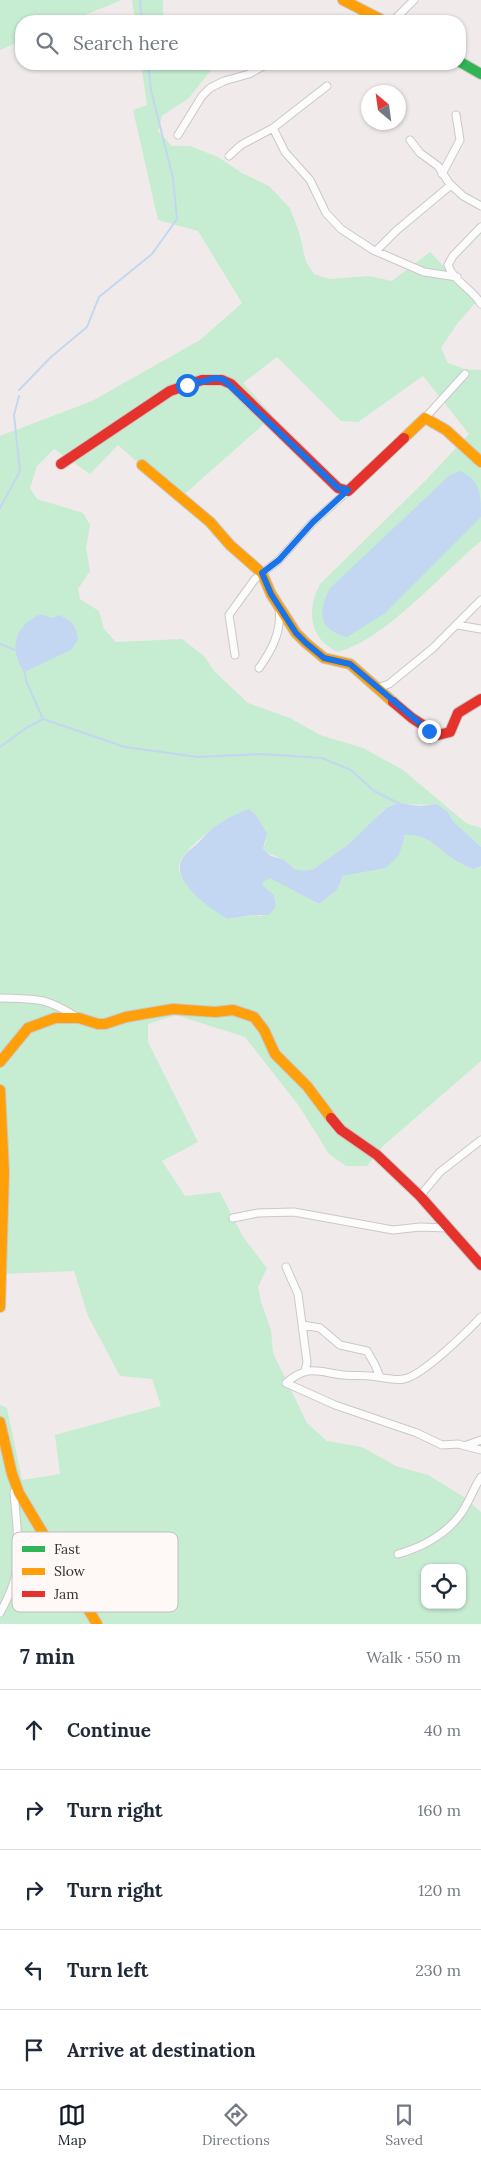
<!DOCTYPE html>
<meta charset="utf-8">
<style>
body{margin:0;font-family:Lora,serif;background:#f6f6f7;color:#1f2937}
.controls{position:absolute;right:15px;bottom:15px;display:grid;overflow:hidden;border-radius:10px;box-shadow:0 1px 4px #0004}
.controls button{width:45px;height:45px;display:grid;place-items:center;padding:0;border:0;border-bottom:1px solid #e0e1e3;background:#fff;color:#1f2937;font:25px sans-serif}
.compass{position:absolute;left:361px;top:85px;width:45px;height:45px;border-radius:50%;background:#fff;box-shadow:0 1px 4px #0004;rotate:331deg}
.stop{position:absolute;width:15px;height:15px;margin:-11px;border:4px solid #1a73e8;border-radius:50%;background:#fff}
.stop.end{background:#1a73e8;border-color:#fff;box-shadow:0 1px 5px #0008}
.list{margin:0;padding:0;list-style:none}
h2{display:flex;justify-content:space-between;align-items:center;height:65px;margin:0;padding:0 20px;font-size:21px}
h2 small{font-size:16px;font-weight:400;color:#747a83}
.list li{display:grid;grid-template-columns:32px 1fr auto;gap:15px;align-items:center;box-sizing:border-box;height:80px;padding:0 20px;border-top:1px solid #e0e1e3}
.list b{display:block;font-size:19px;white-space:nowrap}
.list em{font-size:16px;font-style:normal;color:#747a83}
.icon{flex:none;width:28px;height:28px;fill:none;stroke:currentColor;stroke-width:2;stroke-linecap:round;stroke-linejoin:round}
.map{position:relative;flex:none;width:481px;height:1624px;overflow:hidden}
.search{position:absolute;background:#fff;box-shadow:0 1px 4px #0004;left:15px;right:15px;top:15px;height:55px;display:flex;align-items:center;gap:12px;box-sizing:border-box;padding:0 18px;border-radius:20px;color:#747a83;font-size:19px}
.sheet{height:465px;background:#fff}
nav{display:flex;justify-content:space-around;align-items:center;box-sizing:border-box;height:70px;border-top:1px solid #e0e1e3;background:#fff;font-size:14px;color:#747a83}
nav a{display:grid;justify-items:center;gap:2px}
nav .on{color:#111827}
.map>svg:first-child{display:block}
.green{fill:#c6ecd2;fill-rule:evenodd}
.water{fill:#c3d7f2}
.lines{fill:none;stroke-linecap:round;stroke-linejoin:round}
.stream{stroke:#c3d7f2;stroke-width:2}
.street-casing{stroke:#ccc8c7;stroke-width:9}
.fast-casing{stroke:#ccc8c7;stroke-width:12}
.slow-casing{stroke:#ccc8c7;stroke-width:12}
.jam-casing{stroke:#ccc8c7;stroke-width:12}
.street{stroke:#fdfcfc;stroke-width:7}
.fast{stroke:#30b455;stroke-width:10}
.slow{stroke:#ff9f0a;stroke-width:10}
.jam{stroke:#e5322d;stroke-width:10}
.route{stroke:#1a73e8;stroke-width:6}
.key{fill:#fef8f6;stroke:#c2bdbb;stroke-width:1}
.key-label{font-size:14px;fill:#353230}
</style>
<div class="map">
<svg width="481" height="1624" viewBox="0 0 481 1624">
<rect width="100%" height="100%" fill="#f0ebea"/>
<path class="green" d="M 0,0 L 122,0 L 70,21 L 21,21 L 21,41 L 0,50 Z
M 132,0 L 163,0 L 163,15 L 167,21 L 135,21 Z
M 141,64 L 216,64 L 189,98 L 162,116 L 158,131 L 172,146 L 190,146 L 218,157 L 242,173 L 269,186 L 290,208 L 299,232 L 306,262 L 314,274 L 329,279 L 369,276 L 392,281 L 430,252 L 477,301 L 457,324 L 441,348 L 448,363 L 465,369 L 481,370 L 481,541 C 441,574 386,639 338,652 C 309,639 306,610 320,584 L 427,479 L 469,434 L 423,376 L 358,422 L 341,421 L 277,357 L 243,383 L 273,416 L 179,499 L 118,445 L 90,474 L 54,449 L 37,466 L 30,488 L 37,499 L 83,513 L 90,525 L 86,548 L 90,571 L 78,589 L 80,599 L 99,611 L 104,629 L 116,642 L 182,639 L 204,656 L 215,672 L 248,703 L 290,718 L 320,735 L 363,748 L 403,770 L 466,823 L 481,828 L 481,847 L 453,821 L 448,812 L 437,804 C 420,807 403,800 388,807 C 381,810 377,818 372,824 C 358,837 322,872 303,871 C 294,871 290,863 283,860 C 276,856 270,855 263,849 L 266,841 L 249,809 C 231,815 179,848 179,868 C 179,870 181,873 181,875 L 229,919 L 251,915 L 262,916 L 276,906 L 274,895 L 261,885 L 263,882 L 270,877 L 319,904 L 337,890 L 343,876 L 386,868 L 402,844 L 405,835 C 431,834 438,849 458,862 C 462,865 468,867 472,869 L 481,866 L 481,1061 L 383,1146 L 367,1166 L 346,1166 L 329,1154 L 299,1106 L 245,1037 L 176,1015 L 148,1024 L 148,1042 L 198,1142 L 162,1161 L 185,1196 L 220,1192 L 243,1237 L 267,1268 L 258,1287 L 261,1302 L 271,1330 L 273,1353 L 307,1423 L 327,1441 L 362,1447 L 396,1466 L 428,1475 L 464,1497 L 481,1512 L 481,1624 L 0,1624 L 0,1405 L 7,1408 L 22,1480 L 60,1474 L 55,1435 L 161,1406 L 152,1379 L 120,1376 L 88,1316 L 74,1271 L 0,1274 L 0,436 L 92,401 L 200,340 L 242,303 L 198,231 L 158,220 L 133,110 L 147,105 ZM 41,614 L 53,618 L 16,647 C 16,630 28,620 41,614 ZM 425,1568 L 462,1568 L 462,1605 L 425,1605 Z"/>
<path class="water" d="M 460,471 C 481,481 481,495 481,517 L 385,613 L 347,637 C 317,629 318,611 330,588 L 450,475 Z
M 41,614 L 53,618 L 59,615 C 71,620 77,626 78,640 L 71,650 L 24,672 C 8,648 15,625 41,614 Z
M 399,803 L 420,806 L 437,804 L 448,812 L 453,821 L 481,847 L 481,866 L 473,869 C 468,867 462,865 458,862 C 438,850 431,834 405,835 L 399,855 L 386,868 L 343,876 L 337,890 L 319,904 L 270,878 L 263,882 L 262,885 L 274,895 L 276,906 L 269,915 L 251,915 L 228,919 C 212,910 170,882 182,859 C 186,851 195,847 201,840 C 213,826 231,815 249,809 L 255,814 L 267,833 L 263,849 L 271,856 L 284,860 L 295,869 L 303,871 L 314,869 L 349,844 L 386,808 Z"/>
<g class="lines">
<path class="stream" d="M 140,0 L 142,21
M 19,390 L 51,357 L 87,327 L 99,297 L 152,254 L 177,219 L 173,178 L 151,90 L 148,64
M 0,508 L 20,471 L 14,415 L 19,396
M 0,644 L 15,650
M 24,670 L 27,683 L 43,719
M 0,747 L 26,728 L 43,719 L 125,747 L 198,757 L 260,754 L 322,758 L 351,770 L 374,791 L 400,804"/>
<defs>
<path id="street" d="M 393,21 L 414,0
M 273,128 L 285,152 L 310,180 L 326,213 L 341,229 L 373,250 L 424,272 L 457,277
M 178,135 L 202,96 L 210,88 L 224,81 L 249,74 L 267,64
M 410,140 L 420,153 L 438,166 L 449,183 L 463,196 L 481,206
M 229,156 L 241,145 L 273,128 L 327,86
M 442,174 L 460,140 L 456,115
M 481,227 L 453,256 L 448,265 C 453,281 473,289 481,304
M 376,251 L 397,230 L 451,185
M 425,418 L 465,374
M 457,625 L 481,629
M 235,655 L 229,615 L 255,579 L 279,560 L 313,522 L 348,491
M 259,668 C 272,650 282,631 279,608
M 377,688 L 389,684 L 433,648 L 481,600
M 0,998 C 38,999 45,997 78,1018
M 420,1196 L 440,1172 L 481,1140
M 233,1218 L 258,1213 L 294,1212 L 393,1230 L 420,1227 L 447,1228
M 286,1267 L 298,1294 L 307,1362 L 305,1371
M 481,1317 C 468,1331 422,1376 404,1379 C 394,1381 381,1377 370,1376 C 361,1375 352,1376 343,1375 C 318,1372 308,1364 286,1383 L 335,1405 L 417,1433 L 442,1445 L 458,1444 L 481,1450
M 303,1325 L 320,1328 L 340,1345 L 367,1351 L 375,1365 L 380,1377
M 464,1446 L 481,1440
M 398,1554 C 423,1547 444,1536 460,1515 C 469,1503 473,1489 481,1477
M 0,1613 C 6,1602 12,1590 15,1577 C 21,1551 16,1519 14,1492"/>
<path id="fast" d="M 460,62 L 481,74"/>
<path id="slow" d="M 343,0 L 384,21
M 404,438 L 425,418 L 446,430 L 481,462
M 142,465 L 210,522 L 230,545 L 262,573 L 271,594 L 296,633 L 306,643 L 324,658 L 350,664 L 393,702
M 0,1062 L 28,1028 L 55,1018 L 79,1018 L 98,1024 L 105,1024 L 126,1017 L 173,1009 L 215,1012 L 233,1010 L 254,1017 L 264,1030 L 275,1054 L 307,1086 L 331,1118
M 0,1090 L 4,1172 L 0,1307
M 0,1422 L 12,1474 L 19,1493 L 97,1624"/>
<path id="jam" d="M 61,464 L 170,391 L 202,380 L 222,380 L 231,384 L 338,488 L 348,491 L 404,438
M 393,702 L 412,718 L 438,735 L 450,732 L 458,713 L 481,699
M 331,1118 L 341,1130 L 377,1155 L 420,1196 L 481,1265"/>
</defs>
<use href="#street" class="street-casing"/>
<use href="#fast" class="fast-casing"/>
<use href="#slow" class="slow-casing"/>
<use href="#jam" class="jam-casing"/>
<use href="#street" class="street"/>
<use href="#fast" class="fast"/>
<use href="#slow" class="slow"/>
<use href="#jam" class="jam"/>
</g>
<g class="lines">
<path class="route" d="M 187,385 L 216,378 L 224,380 L 338,488 L 348,490 L 313,522 L 279,560 L 262,573 L 271,594 L 296,633 L 306,643 L 324,658 L 350,664 L 429,731"/>
</g>
<rect x="12" y="1532" width="166" height="80" rx="8" class="key"/>
<rect x="22" y="1546" width="23" height="6" fill="#30b455"/>
<rect x="22" y="1568" width="23" height="7" fill="#ff9f0a"/>
<rect x="22" y="1591" width="23" height="6" fill="#e5322d"/>
<g class="key-label">
<text x="54" y="1554">Fast</text>
<text x="54" y="1576">Slow</text>
<text x="54" y="1599">Jam</text>
</g>
</svg>
<div class="controls">
<button><svg class="icon" aria-label="locate" viewBox="0 0 24 24"><circle cx="12" cy="12" r="6"/><path d="M12 2v4M12 18v4M2 12h4M18 12h4"/></svg></button>
</div>
<svg class="compass" viewBox="-18 -18 36 36"><path d="M0-13l5 13h-10z" fill="#e53935"/><path d="M0 13l5-13h-10z" fill="#747a83"/></svg>
<div class="stop" style="left:187px;top:385px"></div>
<div class="stop end" style="left:429px;top:731px"></div>
<div class="search"><svg class="icon" aria-label="search" viewBox="0 0 24 24"><circle cx="10" cy="10" r="6"/><path d="M15 15l6 6"/></svg>Search here</div>
</div>
<section class="sheet">
<h2>7 min<small>Walk · 550 m</small></h2>
<ul class="list">
<li><svg class="icon" aria-label="ahead" viewBox="0 0 24 24"><path d="M12 20V5M6 11l6-6 6 6"/></svg><div><b>Continue</b></div><em>40 m</em></li>
<li><svg class="icon" aria-label="right" viewBox="0 0 24 24"><path d="M7 20v-9h11M14 6l5 5-5 5"/></svg><div><b>Turn right</b></div><em>160 m</em></li>
<li><svg class="icon" aria-label="right" viewBox="0 0 24 24"><path d="M7 20v-9h11M14 6l5 5-5 5"/></svg><div><b>Turn right</b></div><em>120 m</em></li>
<li><svg class="icon" aria-label="left" viewBox="0 0 24 24"><path d="M17 20v-9H6M10 6l-5 5 5 5"/></svg><div><b>Turn left</b></div><em>230 m</em></li>
<li><svg class="icon" aria-label="arrive" viewBox="0 0 24 24"><path d="M6 21V4h12l-3 4 3 4H6"/></svg><div><b>Arrive at destination</b></div></li>
</ul>
</section>
<nav>
<a class="on"><svg class="icon" aria-label="map" viewBox="0 0 24 24"><path d="M3 6l6-2 6 2 6-2v14l-6 2-6-2-6 2zM9 4v14M15 6v14"/></svg>Map</a>
<a><svg class="icon" aria-label="directions" viewBox="0 0 24 24"><path d="M12 3l9 9-9 9-9-9zM9 14v-3h6M13 9l2 2-2 2"/></svg>Directions</a>
<a><svg class="icon" aria-label="saved" viewBox="0 0 24 24"><path d="M7 4h10v16l-5-4-5 4z"/></svg>Saved</a>
</nav>
